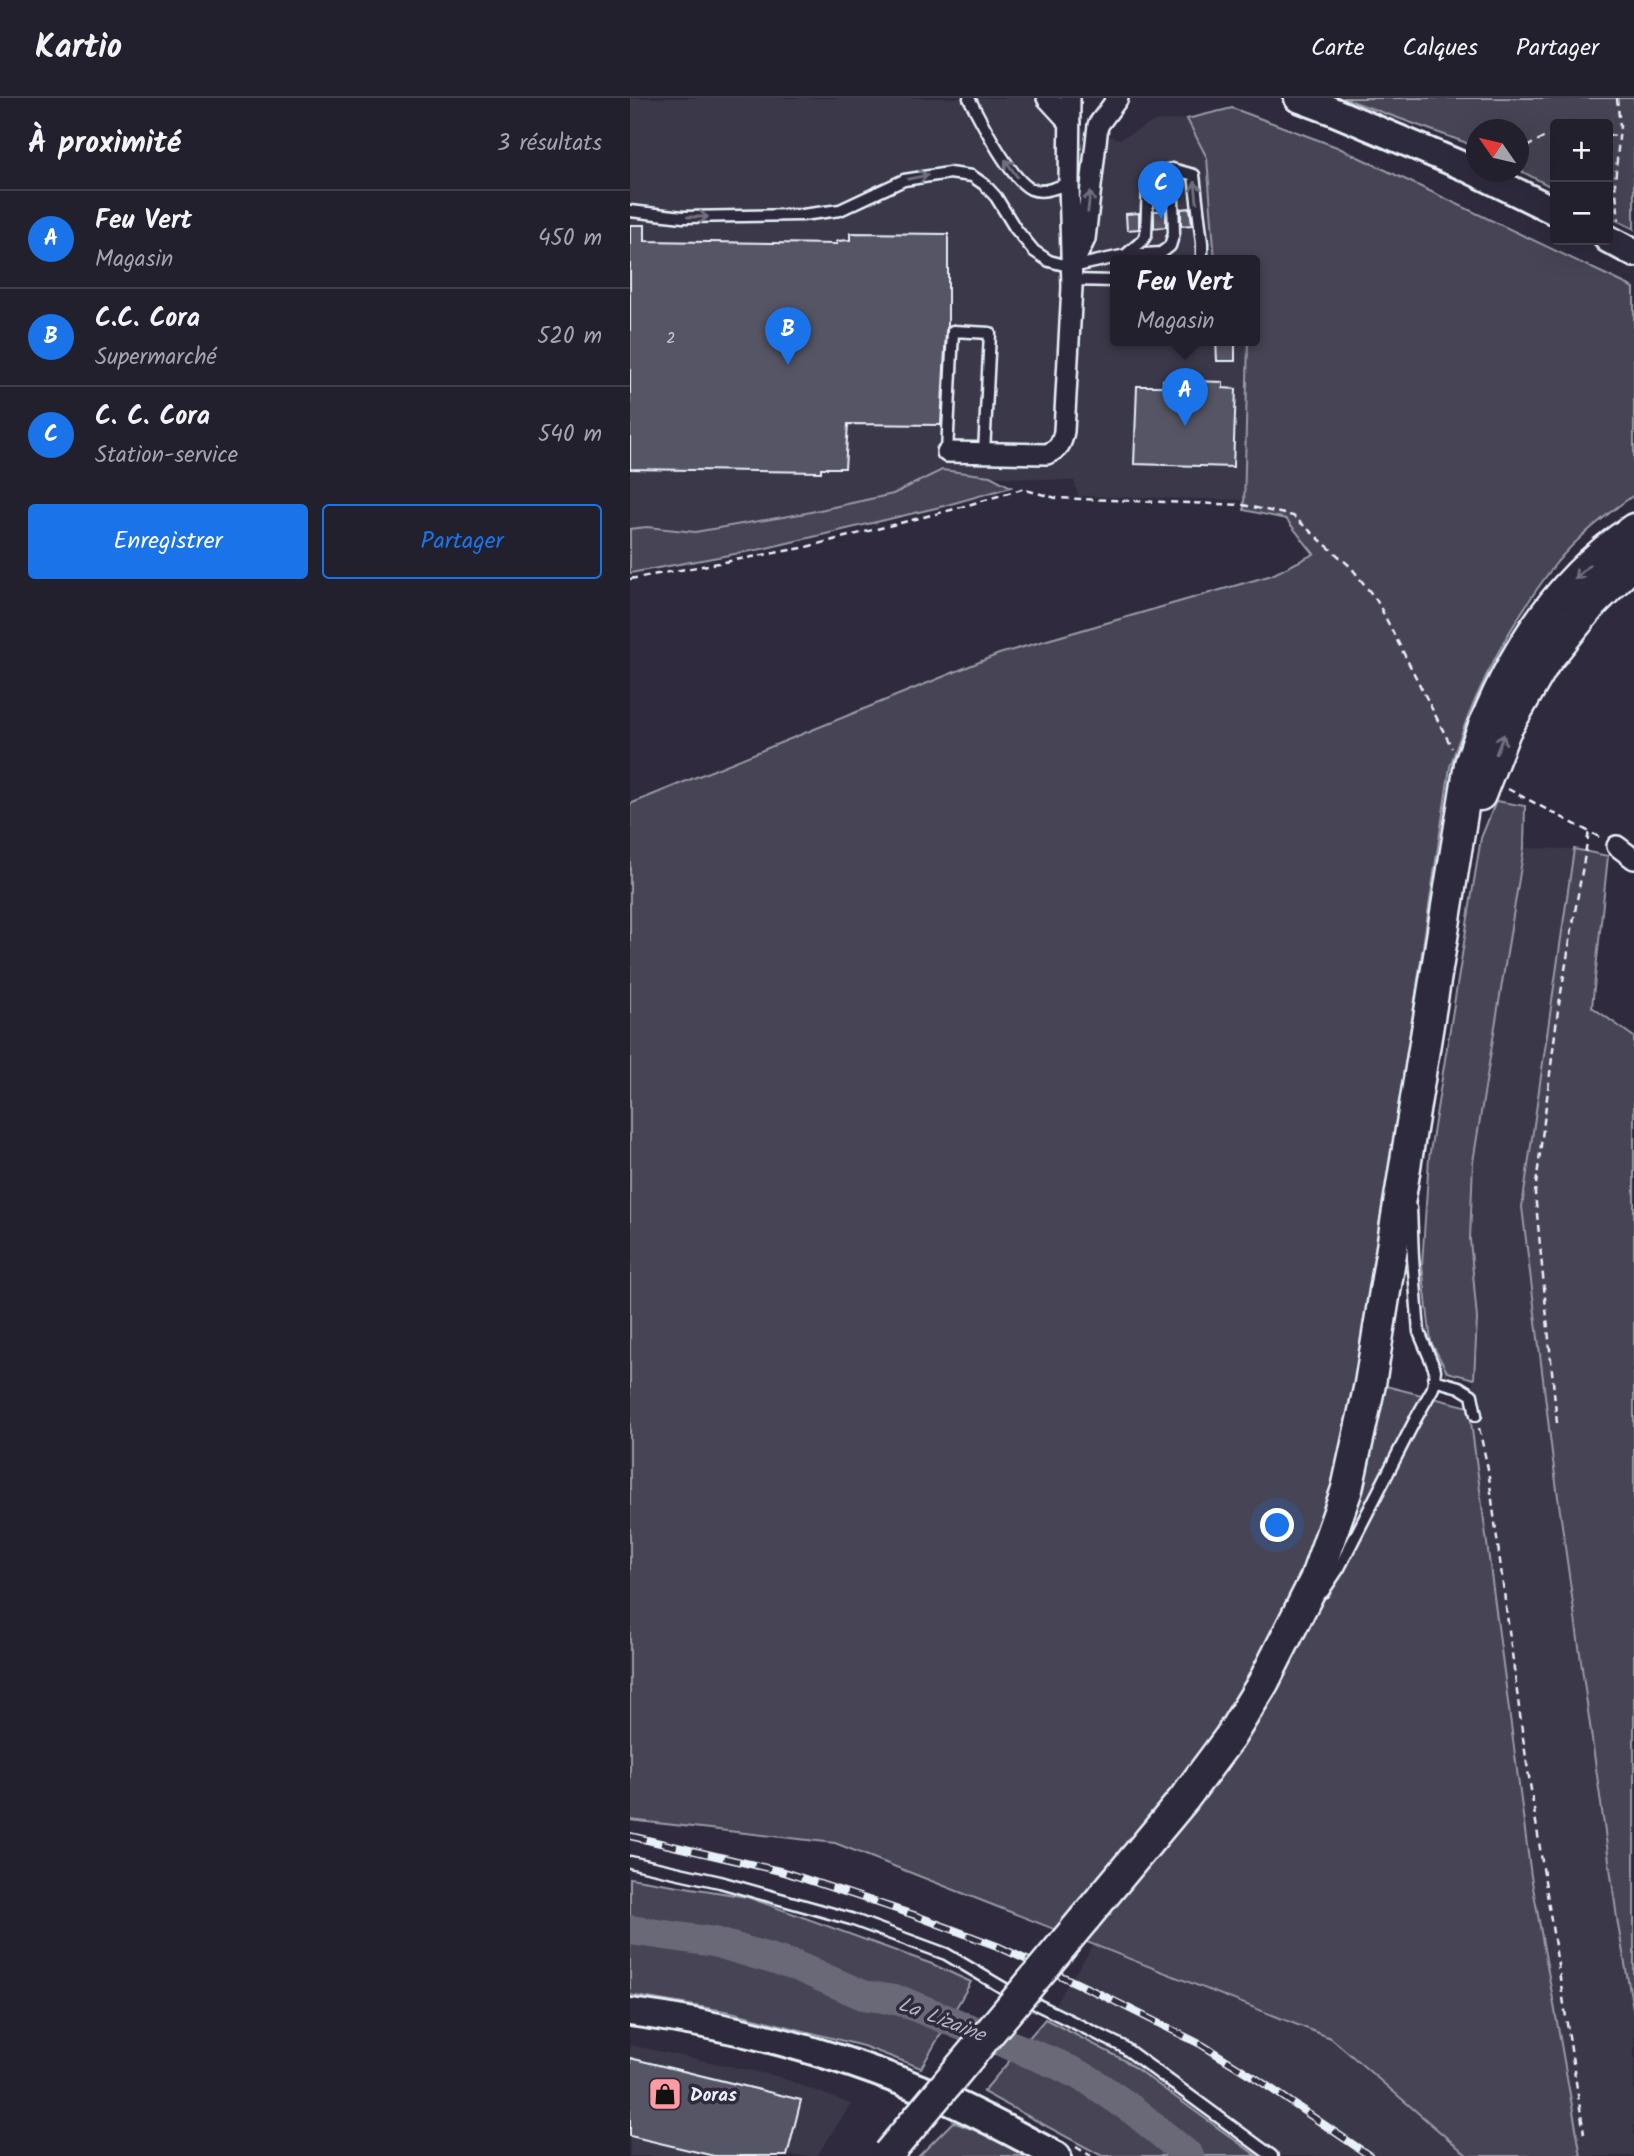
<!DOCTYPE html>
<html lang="fr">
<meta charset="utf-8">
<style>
body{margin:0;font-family:Kalam,sans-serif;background:#2b2836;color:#f1f3f6}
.controls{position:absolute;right:21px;top:21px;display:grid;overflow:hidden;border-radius:7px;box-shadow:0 7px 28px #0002}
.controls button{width:63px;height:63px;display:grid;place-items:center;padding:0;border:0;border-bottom:2px solid #403e4a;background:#23202e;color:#f1f3f6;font:35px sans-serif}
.compass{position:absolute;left:836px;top:21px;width:63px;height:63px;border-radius:50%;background:#23202e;box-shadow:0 7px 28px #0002;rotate:304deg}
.you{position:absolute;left:648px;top:1428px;width:24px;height:24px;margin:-18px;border:5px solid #fff;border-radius:50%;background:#1a73e8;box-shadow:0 0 0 10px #1a73e833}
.badge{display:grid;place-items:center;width:46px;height:46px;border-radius:50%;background:#1a73e8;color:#fff;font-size:23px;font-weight:700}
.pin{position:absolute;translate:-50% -58px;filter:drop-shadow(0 2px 4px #0008)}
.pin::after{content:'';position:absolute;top:37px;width:24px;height:21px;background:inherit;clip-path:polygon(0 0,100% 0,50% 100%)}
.popup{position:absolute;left:480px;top:157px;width:150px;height:91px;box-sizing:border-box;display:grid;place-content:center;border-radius:7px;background:#23202e;filter:drop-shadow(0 2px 5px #0005);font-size:23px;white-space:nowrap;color:#a3a3aa}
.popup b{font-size:26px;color:#f1f3f6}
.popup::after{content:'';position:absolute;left:50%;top:100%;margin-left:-14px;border:14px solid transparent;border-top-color:#23202e}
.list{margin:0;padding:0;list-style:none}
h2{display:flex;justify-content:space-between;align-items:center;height:91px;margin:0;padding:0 28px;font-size:30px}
h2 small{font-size:23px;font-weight:400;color:#a3a3aa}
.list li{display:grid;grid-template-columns:46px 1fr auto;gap:21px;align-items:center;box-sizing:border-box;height:98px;padding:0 28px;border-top:2px solid #403e4a}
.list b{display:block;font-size:26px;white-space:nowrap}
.list p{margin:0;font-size:23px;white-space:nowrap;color:#a3a3aa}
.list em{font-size:23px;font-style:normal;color:#a3a3aa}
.actions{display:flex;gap:14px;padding:21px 28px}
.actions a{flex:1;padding:16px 0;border:2px solid #1a73e8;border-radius:7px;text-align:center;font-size:24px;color:#1a73e8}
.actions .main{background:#1a73e8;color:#fff}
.map{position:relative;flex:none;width:1004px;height:2058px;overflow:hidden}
header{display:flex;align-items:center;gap:42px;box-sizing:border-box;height:98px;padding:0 35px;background:#23202e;border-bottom:2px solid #403e4a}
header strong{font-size:33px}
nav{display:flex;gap:38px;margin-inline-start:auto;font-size:24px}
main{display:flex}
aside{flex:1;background:#23202e}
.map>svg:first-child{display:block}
.built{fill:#3b3749}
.green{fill:#464455;stroke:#979aa6;stroke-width:2}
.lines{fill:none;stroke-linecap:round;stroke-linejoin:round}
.river{stroke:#696978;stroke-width:30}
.building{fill:#575565;stroke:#e8f1f8;stroke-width:2}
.lane-casing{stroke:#e8f1f8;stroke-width:15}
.street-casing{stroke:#e8f1f8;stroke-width:24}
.secondary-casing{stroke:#e8f1f8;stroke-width:32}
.primary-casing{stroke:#e8f1f8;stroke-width:35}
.path{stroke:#e8f1f8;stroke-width:2.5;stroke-dasharray:7 5;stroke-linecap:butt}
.lane{stroke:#2f2a3d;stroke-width:10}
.street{stroke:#2f2a3d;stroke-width:19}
.secondary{stroke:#2f2a3d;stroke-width:26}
.primary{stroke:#2f2a3d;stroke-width:30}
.rail-casing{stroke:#e8f1f8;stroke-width:8}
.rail{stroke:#2f2a3d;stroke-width:5;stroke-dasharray:16;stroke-linecap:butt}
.primary-bridge-casing{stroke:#e8f1f8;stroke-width:35;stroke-linecap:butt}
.primary-bridge{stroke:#2f2a3d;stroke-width:30}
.oneway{stroke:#70707e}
.labels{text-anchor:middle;stroke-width:7;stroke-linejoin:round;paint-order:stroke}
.number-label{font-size:16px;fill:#c4cad3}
.poi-label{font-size:19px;font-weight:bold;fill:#e8f1f8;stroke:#2f2a3d;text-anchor:start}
.water-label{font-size:21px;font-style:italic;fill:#afb4be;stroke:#2f2a3d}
</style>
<header>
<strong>Kartio</strong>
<nav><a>Carte</a><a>Calques</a><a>Partager</a></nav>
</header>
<main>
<aside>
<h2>À proximité<small>3 résultats</small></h2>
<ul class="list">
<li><span class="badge">A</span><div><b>Feu Vert</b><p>Magasin</p></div><em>450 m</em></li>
<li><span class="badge">B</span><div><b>C.C. Cora</b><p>Supermarché</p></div><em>520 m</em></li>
<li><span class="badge">C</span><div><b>C. C. Cora</b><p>Station-service</p></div><em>540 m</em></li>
</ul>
<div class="actions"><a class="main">Enregistrer</a><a>Partager</a></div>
</aside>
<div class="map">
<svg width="1004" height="2058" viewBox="0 0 1004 2058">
<rect width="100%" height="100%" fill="#2f2a3d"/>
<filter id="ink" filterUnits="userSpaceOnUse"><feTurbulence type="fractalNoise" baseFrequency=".0143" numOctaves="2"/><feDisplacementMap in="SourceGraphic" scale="14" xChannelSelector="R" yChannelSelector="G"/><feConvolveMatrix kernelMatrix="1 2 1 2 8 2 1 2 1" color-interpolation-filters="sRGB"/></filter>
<g filter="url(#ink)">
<path class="built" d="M 0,0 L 403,0 L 423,22 L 490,41 L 525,23 L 557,21 L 577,60 L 585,162 L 485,162 L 485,242 L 618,242 L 614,402 L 448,398 L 444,383 L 360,378 L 312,372 L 263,396 L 176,415 L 65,434 L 17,429 L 0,431 Z
M 894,750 L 944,751 L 893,1109 L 923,1363 L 988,1827 L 1004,1901 L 1004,2058 L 951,2058 L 948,2047 L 901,1778 L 839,1309 L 844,1281 L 847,1221 L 840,1141 L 843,1064 Z
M 464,1846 L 701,1940 L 838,2058 L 627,2058 L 494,1962 L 415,1921 Z
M 0,1947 L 147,1978 L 221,2006 L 187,2058 L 0,2058 Z"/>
<path class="green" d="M 713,0 L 1004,0 L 1004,131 L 978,118 L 978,26 L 925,26 L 925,91 L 889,72 L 888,32 L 846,32 L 846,51 L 834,44 Z
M 602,10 L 707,49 L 1004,190 L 1004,397 C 979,414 946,441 927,464 C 878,527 844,593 820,669 L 728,1281 L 839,1309 L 901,1778 L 951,2058 L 838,2058 L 701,1940 L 205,1745 L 0,1722 L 0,706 L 369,556 L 642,477 L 684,456 L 656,421 L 614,412 L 618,242 L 625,242 L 625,162 L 585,162 L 577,60 L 557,21 Z
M 312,372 L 360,378 L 381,389 L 310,409 L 132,451 L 0,475 L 0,431 L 17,429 L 65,434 L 176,415 L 263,396 Z
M 866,703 L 895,708 L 894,750 L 843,1064 L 840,1141 L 847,1221 L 844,1281 L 817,1274 L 801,1244 L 792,1167 L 799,1060 L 851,740 Z
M 944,751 L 978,758 L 962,909 L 1004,939 L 1004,1916 L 988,1827 L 923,1363 L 892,1109 Z
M 0,1780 L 117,1799 L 302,1866 L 341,1884 L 291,1970 L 233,1948 L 101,1914 L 0,1897 Z
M 415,1921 L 494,1962 L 627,2058 L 472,2058 L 353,1994 Z
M 323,2024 L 347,2033 L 397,2058 L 289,2058 Z"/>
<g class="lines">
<path class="river" d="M 0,1832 L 84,1844 L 166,1868 L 233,1897 L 271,1903 L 429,1967 L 459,1982 L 503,2012 L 559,2058"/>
</g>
<path class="building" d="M 560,110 L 562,127 L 551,128 L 551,111 Z
M 524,113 L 536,113 L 536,129 L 524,130 Z
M 509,115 L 509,131 L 497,132 L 496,116 Z
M 0,127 L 15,127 L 15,143 L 207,146 L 207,143 L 220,142 L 220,135 L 318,136 L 318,228 L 316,233 L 311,327 L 218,326 L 215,370 L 191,370 L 191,374 L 0,371 Z
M 586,242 L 605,242 L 605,263 L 587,263 Z
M 533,282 L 593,284 L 593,290 L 606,291 L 603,369 L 504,366 L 507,288 L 533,288 Z
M 0,1960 L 171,2002 L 157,2058 L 84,2058 L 0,2038 Z"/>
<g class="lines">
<defs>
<path id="lane" d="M 339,0 C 350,21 380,81 401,91 C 413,96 428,89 439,85
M 0,113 L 53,119 L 172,117 L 210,112 L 274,82 L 319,75 L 342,78 L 355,87 L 366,99 L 385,130 L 404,153 L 419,163 L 442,169 L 496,157 L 531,155 L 540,148 L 544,135 L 542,71 L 564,77 L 572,145 L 572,162
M 497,156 L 512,143 L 516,137 L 518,88 L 527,74 L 542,71
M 442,182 L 485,183
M 317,354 L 323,233 L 360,235 L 354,355
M 804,1282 L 829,1289 L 842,1297 L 846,1317
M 693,1494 L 709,1470 L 785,1322 L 803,1290 L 805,1272 L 789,1234 L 783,1160 L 781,1110
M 0,1764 L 90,1784 L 221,1821 L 316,1856 L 375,1891 L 492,1948 L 642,2058"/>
<path id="street" d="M 417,0 L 440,25
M 445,162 L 455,141 L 468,27 L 488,0
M 317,354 L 417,356 C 429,351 432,345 434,333 L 442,189 L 439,85 L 440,0
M 987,748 L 1004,761"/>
<path id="secondary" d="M 668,0 L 700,12 L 833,68 L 925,113
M 978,141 L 1004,155
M 0,1914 C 109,1928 216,1958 317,2002 C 355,2019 391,2039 427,2058"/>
<path id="primary" d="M 850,697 L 875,633 L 915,564 L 961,507 L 1004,464
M 455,1820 L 553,1702 L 600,1639 L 633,1585 L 685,1482 L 717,1391 L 740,1286 L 840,666 C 872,571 920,488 1004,431"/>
</defs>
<use href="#lane" class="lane-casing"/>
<use href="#street" class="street-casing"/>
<use href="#secondary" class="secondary-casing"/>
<use href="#primary" class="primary-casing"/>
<path class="path" d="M 987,0 L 990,28 L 985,85 L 989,122
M 978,37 L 988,38
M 888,57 C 898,47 911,39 925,37
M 0,481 L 172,450 L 321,412 L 392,391 L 426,400 L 613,407 L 663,418 L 721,469 L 747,503 L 822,650
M 878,691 L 971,740
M 927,1325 L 905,1095 L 928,912 L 959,733
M 849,1330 L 858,1371 L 893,1640 L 954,2036
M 446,2049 L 461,2058"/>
<use href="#lane" class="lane"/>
<use href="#street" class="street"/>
<use href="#secondary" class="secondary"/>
<use href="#primary" class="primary"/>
<defs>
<path id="rail" d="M 0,1738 L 154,1774 L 284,1817 L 367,1848 L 470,1896 L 572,1947 L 627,1981 L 740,2058"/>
</defs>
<use href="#rail" class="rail-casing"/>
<use href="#rail" class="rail"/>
<defs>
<path id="primary-bridge" d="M 258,2056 L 455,1820"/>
</defs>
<use href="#primary-bridge" class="primary-bridge-casing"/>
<use href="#primary-bridge" class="primary-bridge"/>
</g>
<defs><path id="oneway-shaft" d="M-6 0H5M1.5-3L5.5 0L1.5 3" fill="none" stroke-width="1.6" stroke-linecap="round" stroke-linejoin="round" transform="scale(1.75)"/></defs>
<g class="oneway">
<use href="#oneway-shaft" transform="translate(381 70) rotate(-125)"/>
<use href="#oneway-shaft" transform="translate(288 79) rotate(-11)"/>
<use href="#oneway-shaft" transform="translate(566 94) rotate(-96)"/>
<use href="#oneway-shaft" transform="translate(459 104) rotate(-83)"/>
<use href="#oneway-shaft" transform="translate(68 119)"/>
<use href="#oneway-shaft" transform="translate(952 474) rotate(137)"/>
<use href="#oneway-shaft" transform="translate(870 646) rotate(-68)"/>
</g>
</g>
<defs>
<symbol id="shop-square" viewBox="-11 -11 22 22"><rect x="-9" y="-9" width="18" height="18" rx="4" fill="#ff9aa2" stroke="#2f2a3d"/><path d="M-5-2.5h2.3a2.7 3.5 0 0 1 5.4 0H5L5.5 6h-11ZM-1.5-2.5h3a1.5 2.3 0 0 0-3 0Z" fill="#111"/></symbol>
</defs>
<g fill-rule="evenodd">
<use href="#shop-square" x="16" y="1977" width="38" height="38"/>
</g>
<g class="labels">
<g class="number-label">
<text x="41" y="245">2</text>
</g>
<g class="poi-label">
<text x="60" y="2003">Doras</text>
</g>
<g class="water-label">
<text transform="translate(312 1921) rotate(21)" y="7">La Lizaine</text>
</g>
</g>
</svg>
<div class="controls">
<button>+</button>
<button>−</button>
</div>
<svg class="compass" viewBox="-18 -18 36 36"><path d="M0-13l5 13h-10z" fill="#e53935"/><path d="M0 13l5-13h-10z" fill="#a3a3aa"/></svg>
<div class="you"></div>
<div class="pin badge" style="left:555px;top:328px">A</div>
<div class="popup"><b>Feu Vert</b>Magasin</div>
<div class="pin badge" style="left:158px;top:267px">B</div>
<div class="pin badge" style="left:531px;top:121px">C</div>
</div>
</main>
